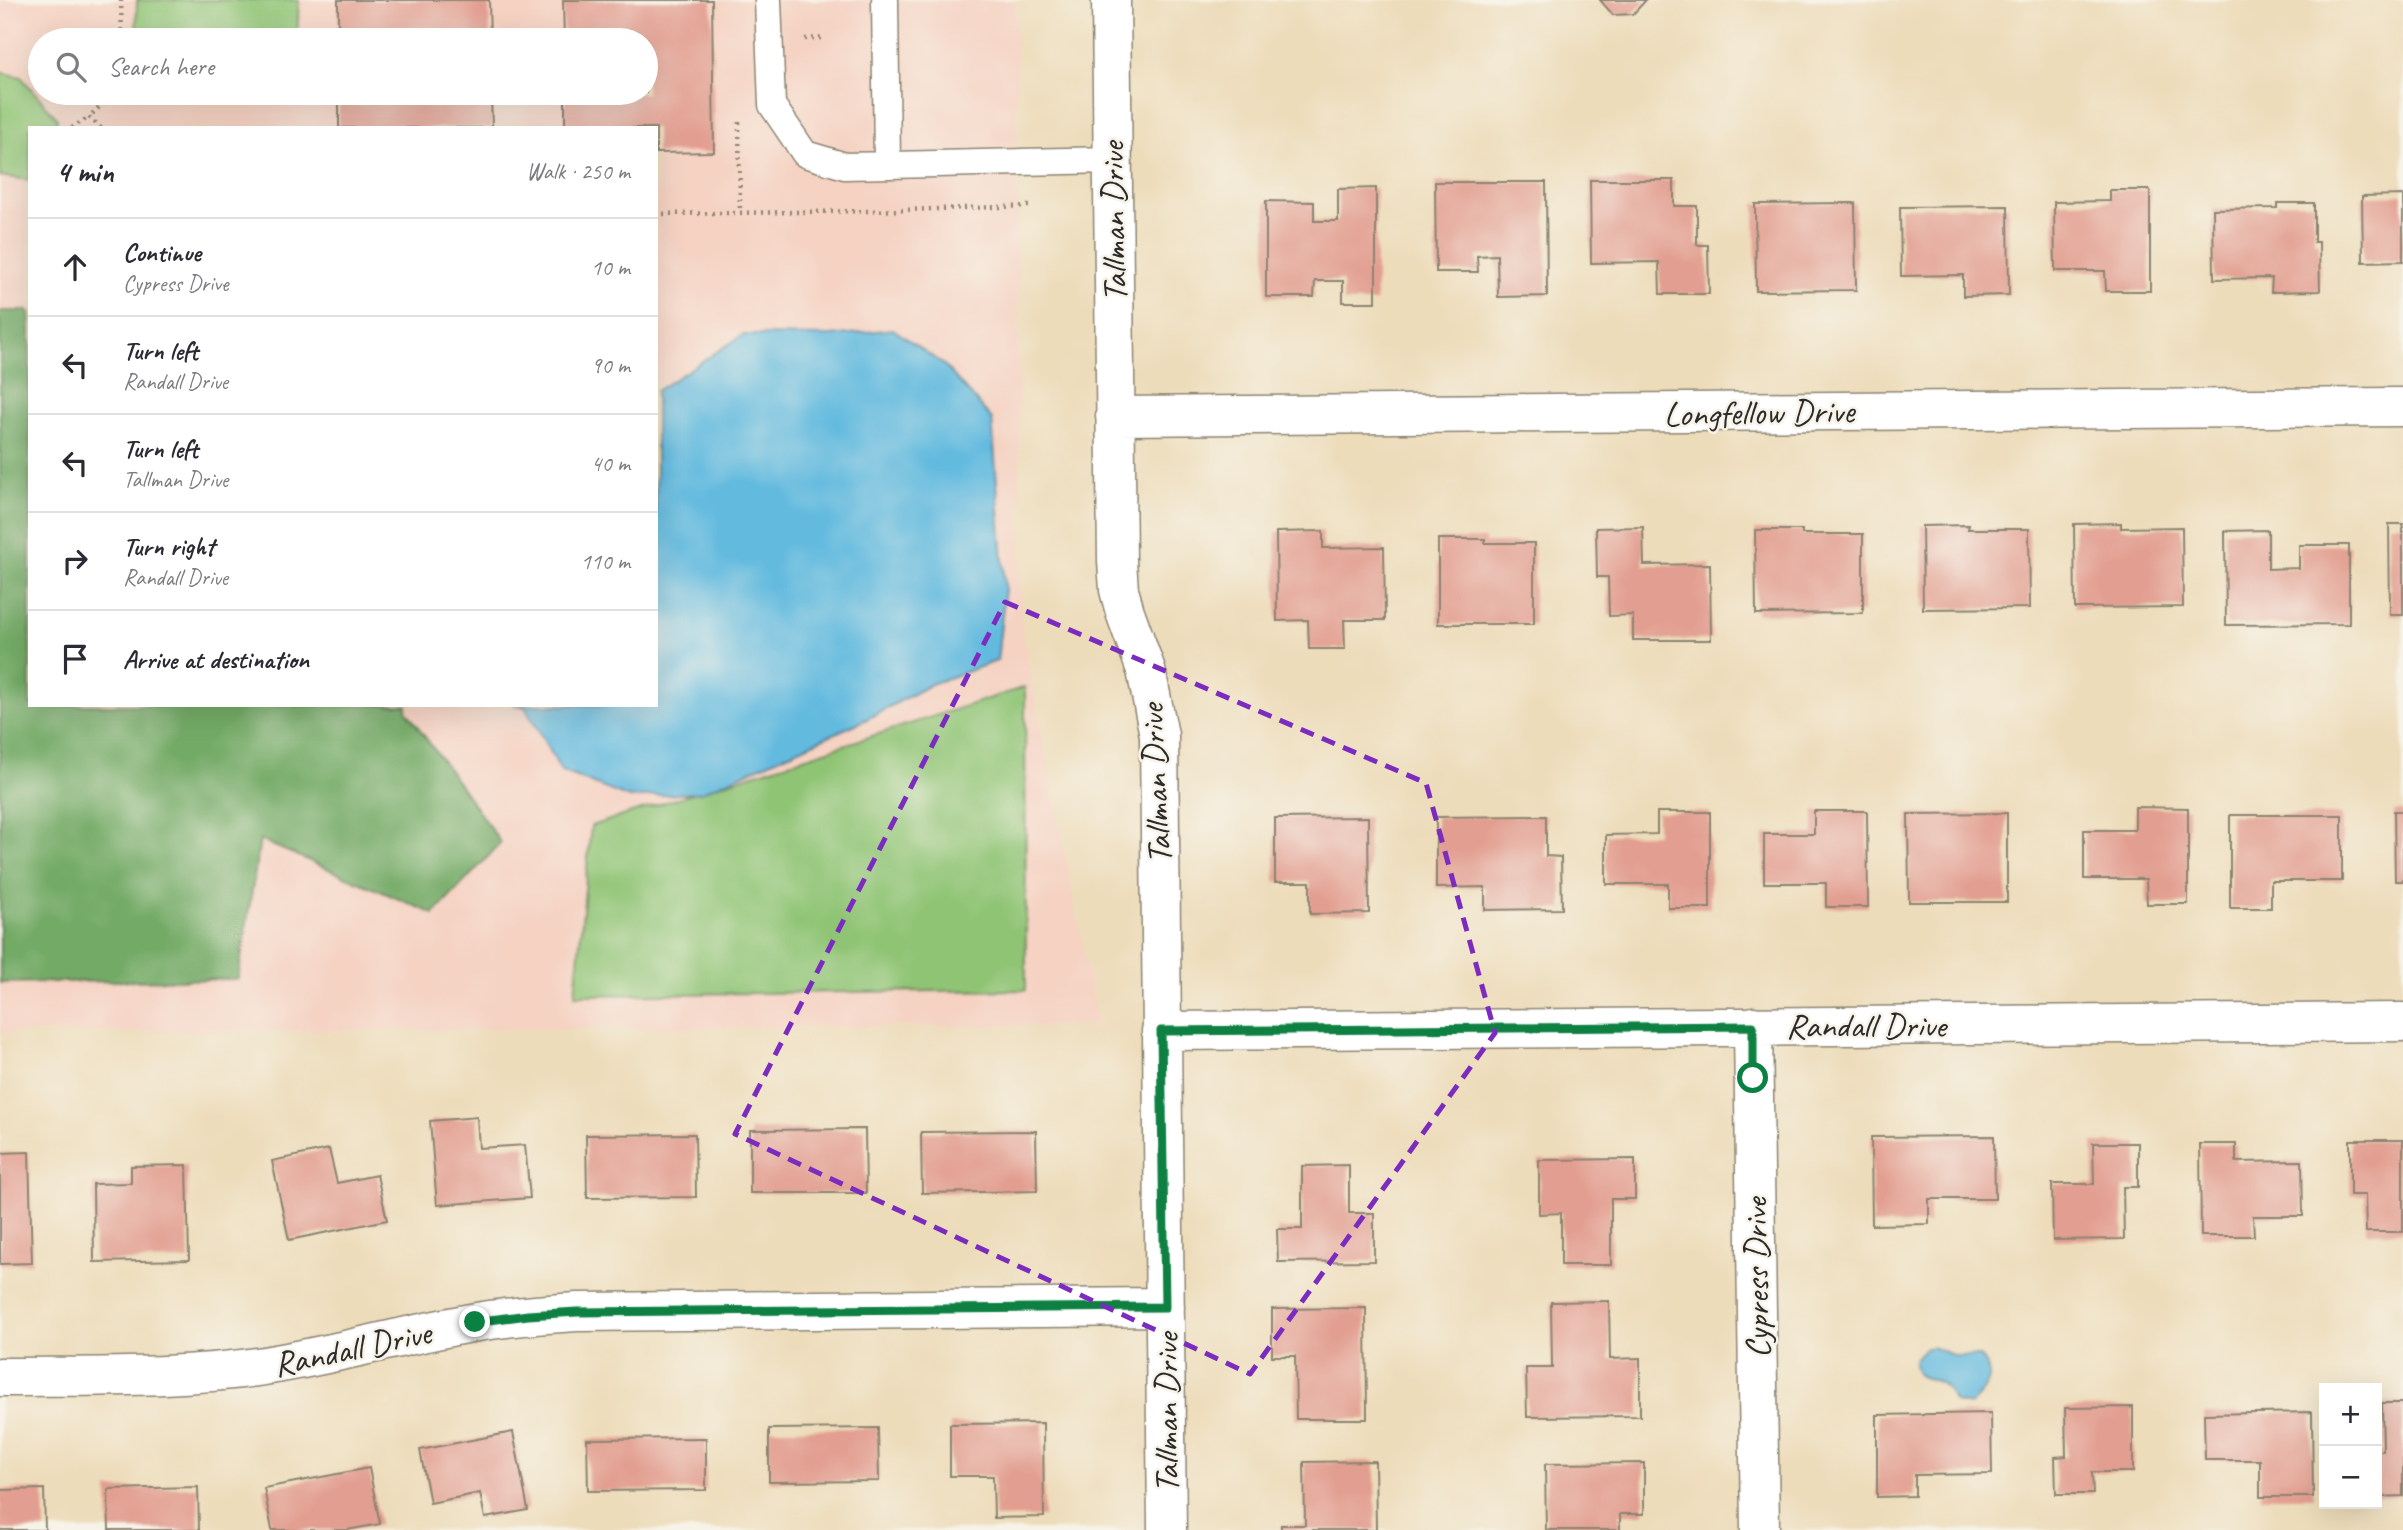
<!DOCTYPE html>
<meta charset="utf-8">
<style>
body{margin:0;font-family:Caveat,sans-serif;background:#f2f2f3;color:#2b2b33}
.controls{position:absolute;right:21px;bottom:21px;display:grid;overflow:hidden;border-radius:0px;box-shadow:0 7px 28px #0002}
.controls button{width:63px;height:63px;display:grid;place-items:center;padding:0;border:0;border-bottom:2px solid #e1e1e2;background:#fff;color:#2b2b33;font:35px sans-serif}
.stop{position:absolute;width:21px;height:21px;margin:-16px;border:5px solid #0b8043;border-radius:50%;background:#fff}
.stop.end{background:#0b8043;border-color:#fff;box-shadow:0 2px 7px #0008}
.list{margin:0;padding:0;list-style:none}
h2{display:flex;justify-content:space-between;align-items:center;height:91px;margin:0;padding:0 28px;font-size:30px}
h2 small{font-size:23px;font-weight:400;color:#7c7c81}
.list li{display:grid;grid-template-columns:46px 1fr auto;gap:21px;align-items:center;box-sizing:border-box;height:98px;padding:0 28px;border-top:2px solid #e1e1e2}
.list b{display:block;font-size:26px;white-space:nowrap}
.list p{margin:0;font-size:23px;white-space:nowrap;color:#7c7c81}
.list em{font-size:23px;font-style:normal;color:#7c7c81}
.icon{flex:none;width:38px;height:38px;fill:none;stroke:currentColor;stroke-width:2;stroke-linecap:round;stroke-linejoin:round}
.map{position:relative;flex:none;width:2403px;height:1530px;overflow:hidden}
.search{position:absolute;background:#fff;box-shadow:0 7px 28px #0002;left:28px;top:28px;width:630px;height:77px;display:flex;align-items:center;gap:18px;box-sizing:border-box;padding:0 24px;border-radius:38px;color:#7c7c81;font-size:26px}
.panel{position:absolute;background:#fff;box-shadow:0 7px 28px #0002;left:28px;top:126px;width:630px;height:581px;border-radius:0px}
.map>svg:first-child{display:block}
.built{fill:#f5d2c2;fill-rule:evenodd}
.green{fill:#8fc475;stroke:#5d7850;stroke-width:2}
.forest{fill:#73aa66;stroke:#4f6a48;stroke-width:2}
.water{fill:#62badf;stroke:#467285;stroke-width:2}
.building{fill:#e29e90}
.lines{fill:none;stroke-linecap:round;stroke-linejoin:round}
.lane-casing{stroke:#8c8472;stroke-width:29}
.street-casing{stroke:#8c8472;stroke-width:41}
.path{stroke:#8c8472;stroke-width:4.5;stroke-dasharray:2 5;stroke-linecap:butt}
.lane{stroke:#fff;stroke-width:26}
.street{stroke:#fff;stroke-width:38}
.route{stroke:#0b8043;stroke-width:9}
.marked{fill:none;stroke:#7b2cbf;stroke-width:5;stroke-dasharray:14 9;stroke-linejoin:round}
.labels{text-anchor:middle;stroke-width:5;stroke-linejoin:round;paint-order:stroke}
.street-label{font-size:35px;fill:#2b2b2b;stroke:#f7f3e8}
</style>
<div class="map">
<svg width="2403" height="1530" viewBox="0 0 2403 1530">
<rect width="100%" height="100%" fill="#f7f3e8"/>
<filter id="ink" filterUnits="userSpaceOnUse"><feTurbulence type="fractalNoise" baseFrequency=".0143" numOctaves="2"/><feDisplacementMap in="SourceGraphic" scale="14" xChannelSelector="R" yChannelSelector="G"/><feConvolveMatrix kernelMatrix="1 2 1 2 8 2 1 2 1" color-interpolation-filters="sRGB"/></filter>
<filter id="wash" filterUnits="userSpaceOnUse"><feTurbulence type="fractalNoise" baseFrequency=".00686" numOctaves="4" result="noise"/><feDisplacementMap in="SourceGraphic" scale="28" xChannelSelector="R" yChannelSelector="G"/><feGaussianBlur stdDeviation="1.57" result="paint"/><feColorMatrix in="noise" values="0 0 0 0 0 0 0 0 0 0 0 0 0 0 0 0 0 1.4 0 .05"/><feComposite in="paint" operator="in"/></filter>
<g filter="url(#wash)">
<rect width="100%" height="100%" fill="#eddcba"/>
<path class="built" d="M 0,0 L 1016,0 L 1021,625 L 1098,1025 L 0,1033 ZM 40,40 L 646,40 L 646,93 L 40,93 ZM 30,128 L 656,128 L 656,705 L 30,705 Z"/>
<path class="green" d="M 137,0 L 299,0 L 297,40 L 136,40 Z
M 0,72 L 21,77 L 57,118 L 56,128 L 30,128 L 30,180 L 0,176 Z
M 1025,687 L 1026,990 L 575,995 L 591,826 Z"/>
<path class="forest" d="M 0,311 L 27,311 L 30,313 L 30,705 L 407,705 L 406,710 L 501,843 L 434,914 L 260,840 L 238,979 L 0,983 Z"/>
<path class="water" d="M 893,329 L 944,365 L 992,419 L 1005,588 L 997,661 L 931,684 L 867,719 L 702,792 L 629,798 L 561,771 L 525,707 L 514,705 L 656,705 L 656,391 L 743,335 L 831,336 Z
M 1932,1347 L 1955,1356 L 1979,1356 C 1998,1377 1987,1387 1970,1405 L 1955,1402 C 1951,1396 1947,1387 1941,1383 C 1927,1375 1914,1383 1914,1360 L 1924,1349 Z"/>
<g id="blocks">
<path class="building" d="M 338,0 L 489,0 L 490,40 L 338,40 Z
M 563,0 L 712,0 L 714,152 L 656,153 L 656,128 L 565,128 L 565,93 L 646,93 L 646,40 L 564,40 Z
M 1600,0 L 1646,0 L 1633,14 L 1613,15 Z
M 339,93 L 491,93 L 492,128 L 339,128 Z
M 1590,180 L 1674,180 L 1674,206 L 1697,206 L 1697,245 L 1708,245 L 1709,294 L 1660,294 L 1659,262 L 1591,263 Z
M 1435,182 L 1546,182 L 1547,296 L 1498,297 L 1497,255 L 1477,256 L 1478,272 L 1436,272 Z
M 1376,188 L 1376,302 L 1343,302 L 1343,281 L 1315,281 L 1314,297 L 1266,297 L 1266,201 L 1314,202 L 1314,221 L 1338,221 L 1338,189 Z
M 2110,190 L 2150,190 L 2150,291 L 2106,291 L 2105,271 L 2055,271 L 2054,202 L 2110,201 Z
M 2403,195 L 2403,261 L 2363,262 L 2362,196 Z
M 1855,203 L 1856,290 L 1756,291 L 1755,204 Z
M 2277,203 L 2314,203 L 2314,242 L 2319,242 L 2320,291 L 2271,292 L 2272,278 L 2214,279 L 2213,209 L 2277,208 Z
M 2008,206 L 2009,295 L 1963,296 L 1963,275 L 1901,276 L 1900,207 Z
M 2121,523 L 2121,528 L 2182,527 L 2183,607 L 2075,608 L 2074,524 Z
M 2389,524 L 2403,524 L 2403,615 L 2390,615 Z
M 1969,525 L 1968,529 L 2029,529 L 2030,608 L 1923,609 L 1922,526 Z
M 1643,527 L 1644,565 L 1710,564 L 1711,640 L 1633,640 L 1633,615 L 1609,616 L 1608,577 L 1597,577 L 1596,528 Z
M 1755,530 L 1802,530 L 1802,534 L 1863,534 L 1863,613 L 1756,614 Z
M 2268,530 L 2268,569 L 2299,568 L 2299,545 L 2349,545 L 2349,624 L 2226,625 L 2225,531 Z
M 1323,531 L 1323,548 L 1384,547 L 1385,620 L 1344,620 L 1345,649 L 1309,649 L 1308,620 L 1277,621 L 1276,532 Z
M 1438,539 L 1485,539 L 1485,543 L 1534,543 L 1534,624 L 1438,624 Z
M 2135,807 L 2188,808 L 2188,904 L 2147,904 L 2146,879 L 2084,879 L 2084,830 L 2135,830 Z
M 1814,811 L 1867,811 L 1868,907 L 1826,907 L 1826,883 L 1764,883 L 1764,834 L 1814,834 Z
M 2394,811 L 2403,811 L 2403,881 L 2395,881 Z
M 1657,812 L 1710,812 L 1710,908 L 1668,908 L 1668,884 L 1606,884 L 1606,835 L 1657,834 Z
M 2007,813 L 2007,902 L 1909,902 L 1908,814 Z
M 2230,815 L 2342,815 L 2342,881 L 2271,881 L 2271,908 L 2230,908 Z
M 1546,816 L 1546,856 L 1561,857 L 1562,909 L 1485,910 L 1485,887 L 1436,888 L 1436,817 Z
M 1368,817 L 1369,913 L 1310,914 L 1310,882 L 1275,882 L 1275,818 Z
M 477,1117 L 479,1148 L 525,1145 L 530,1198 L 437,1205 L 430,1121 Z
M 865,1129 L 866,1193 L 750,1193 L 750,1130 Z
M 1036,1131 L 1037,1191 L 922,1193 L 921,1132 Z
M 695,1134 L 696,1197 L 587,1198 L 586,1135 Z
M 1994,1136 L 1995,1199 L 1929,1199 L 1929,1224 L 1872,1225 L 1871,1137 Z
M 2350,1140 L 2403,1140 L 2403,1232 L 2366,1232 L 2365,1195 L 2350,1195 Z
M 2093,1143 L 2138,1143 L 2138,1187 L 2123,1187 L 2124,1239 L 2053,1240 L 2052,1184 L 2094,1184 Z
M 2200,1144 L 2236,1144 L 2236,1162 L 2302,1161 L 2303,1216 L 2253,1216 L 2254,1236 L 2201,1236 Z
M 329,1149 L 337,1183 L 377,1175 L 387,1220 L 289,1240 L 272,1161 Z
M 29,1152 L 32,1263 L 0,1264 L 0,1153 Z
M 1635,1159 L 1635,1199 L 1611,1199 L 1611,1265 L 1561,1265 L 1561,1213 L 1539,1214 L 1539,1160 Z
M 187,1165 L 189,1260 L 94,1262 L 93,1184 L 131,1183 L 131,1166 Z
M 1349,1165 L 1349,1213 L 1374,1213 L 1374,1261 L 1278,1262 L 1277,1229 L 1302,1229 L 1302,1166 Z
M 1609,1301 L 1610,1359 L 1640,1358 L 1640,1416 L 1527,1417 L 1526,1368 L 1552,1368 L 1551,1302 Z
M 1366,1308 L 1367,1419 L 1296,1419 L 1295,1356 L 1272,1356 L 1272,1309 Z
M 2382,1403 L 2403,1403 L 2403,1496 L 2377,1497 L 2377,1451 L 2383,1451 Z
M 2133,1407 L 2133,1472 L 2092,1472 L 2093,1494 L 2056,1494 L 2055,1457 L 2066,1456 L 2065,1408 Z
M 2312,1412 L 2313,1497 L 2260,1497 L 2260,1460 L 2205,1460 L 2204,1414 Z
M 1991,1413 L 1992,1474 L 1915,1475 L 1915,1496 L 1877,1497 L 1877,1415 Z
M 1043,1423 L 1044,1517 L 994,1518 L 993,1476 L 950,1476 L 950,1424 Z
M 878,1428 L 879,1481 L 769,1482 L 769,1429 Z
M 513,1432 L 528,1510 L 485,1518 L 480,1493 L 430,1503 L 420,1450 Z
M 706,1438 L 706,1490 L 588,1491 L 587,1439 Z
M 1375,1461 L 1376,1530 L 1281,1530 L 1281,1525 L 1305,1525 L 1304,1462 Z
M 1644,1463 L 1644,1514 L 1620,1514 L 1620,1530 L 1546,1530 L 1545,1464 Z
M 369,1468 L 380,1524 L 347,1530 L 272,1530 L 264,1488 Z
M 198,1487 L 199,1530 L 109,1530 L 108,1489 Z
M 44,1489 L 45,1530 L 0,1530 L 0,1490 Z"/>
</g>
</g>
<g filter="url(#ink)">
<use href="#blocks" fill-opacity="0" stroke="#8c8472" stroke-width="2"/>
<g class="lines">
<defs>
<path id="lane" d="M 768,0 L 772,105 L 805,154 L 845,166 L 1113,160
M 885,0 L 887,164"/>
<path id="street" d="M 1111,0 L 1117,561 L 1119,590 L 1125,612 L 1146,670 L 1159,735 L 1167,1530
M 1115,416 L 2403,407
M 1753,1026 L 1760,1530
M 1161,1031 L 2403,1022
M 0,1377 C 88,1376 177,1379 264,1366 C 336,1355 406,1334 477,1322 C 511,1316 544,1314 577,1312 L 1165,1307"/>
</defs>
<use href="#lane" class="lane-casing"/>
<use href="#street" class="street-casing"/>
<path class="path" d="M 121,0 L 122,40
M 805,39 L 821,38
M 739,122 L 740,213
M 72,128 L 89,117
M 101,128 L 89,117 L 114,93
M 656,214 L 870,211 L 1030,206"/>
<use href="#lane" class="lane"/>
<use href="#street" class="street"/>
</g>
</g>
<g class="lines" filter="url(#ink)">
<path class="route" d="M 475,1322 L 528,1315 L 577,1312 L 1165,1307 L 1161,1031 L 1753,1026 L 1753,1078"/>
</g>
<path class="marked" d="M 1005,602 L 1426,783 L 1495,1033 L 1250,1374 L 735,1134 Z"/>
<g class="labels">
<g class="street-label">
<text transform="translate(1113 222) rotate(-91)" y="12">Tallman Drive</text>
<text transform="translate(1759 412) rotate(-1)" y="12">Longfellow Drive</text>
<text transform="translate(1155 784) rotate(-93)" y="12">Tallman Drive</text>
<text x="1866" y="1037">Randall Drive</text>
<text transform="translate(1756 1278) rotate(-91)" y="12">Cypress Drive</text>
<text transform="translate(352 1348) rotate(-12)" y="12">Randall Drive</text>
<text transform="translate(1166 1413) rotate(-90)" y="12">Tallman Drive</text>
</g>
</g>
</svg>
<div class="controls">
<button>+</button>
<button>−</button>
</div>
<div class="stop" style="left:1753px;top:1078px"></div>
<div class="stop end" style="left:475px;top:1322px"></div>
<div class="search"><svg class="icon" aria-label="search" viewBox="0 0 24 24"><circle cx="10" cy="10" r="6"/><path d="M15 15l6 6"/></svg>Search here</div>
<section class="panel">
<h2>4 min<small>Walk · 250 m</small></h2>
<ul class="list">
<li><svg class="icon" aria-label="ahead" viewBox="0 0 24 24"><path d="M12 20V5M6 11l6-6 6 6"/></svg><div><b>Continue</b><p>Cypress Drive</p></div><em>10 m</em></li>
<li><svg class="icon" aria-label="left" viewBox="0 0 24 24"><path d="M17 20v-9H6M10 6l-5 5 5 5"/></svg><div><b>Turn left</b><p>Randall Drive</p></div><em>90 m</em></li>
<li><svg class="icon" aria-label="left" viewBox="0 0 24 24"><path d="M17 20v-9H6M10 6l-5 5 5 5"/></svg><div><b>Turn left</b><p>Tallman Drive</p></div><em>40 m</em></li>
<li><svg class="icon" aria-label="right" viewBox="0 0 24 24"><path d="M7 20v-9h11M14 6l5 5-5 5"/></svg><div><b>Turn right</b><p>Randall Drive</p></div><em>110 m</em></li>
<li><svg class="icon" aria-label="arrive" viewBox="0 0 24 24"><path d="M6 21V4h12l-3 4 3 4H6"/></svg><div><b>Arrive at destination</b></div></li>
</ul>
</section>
</div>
